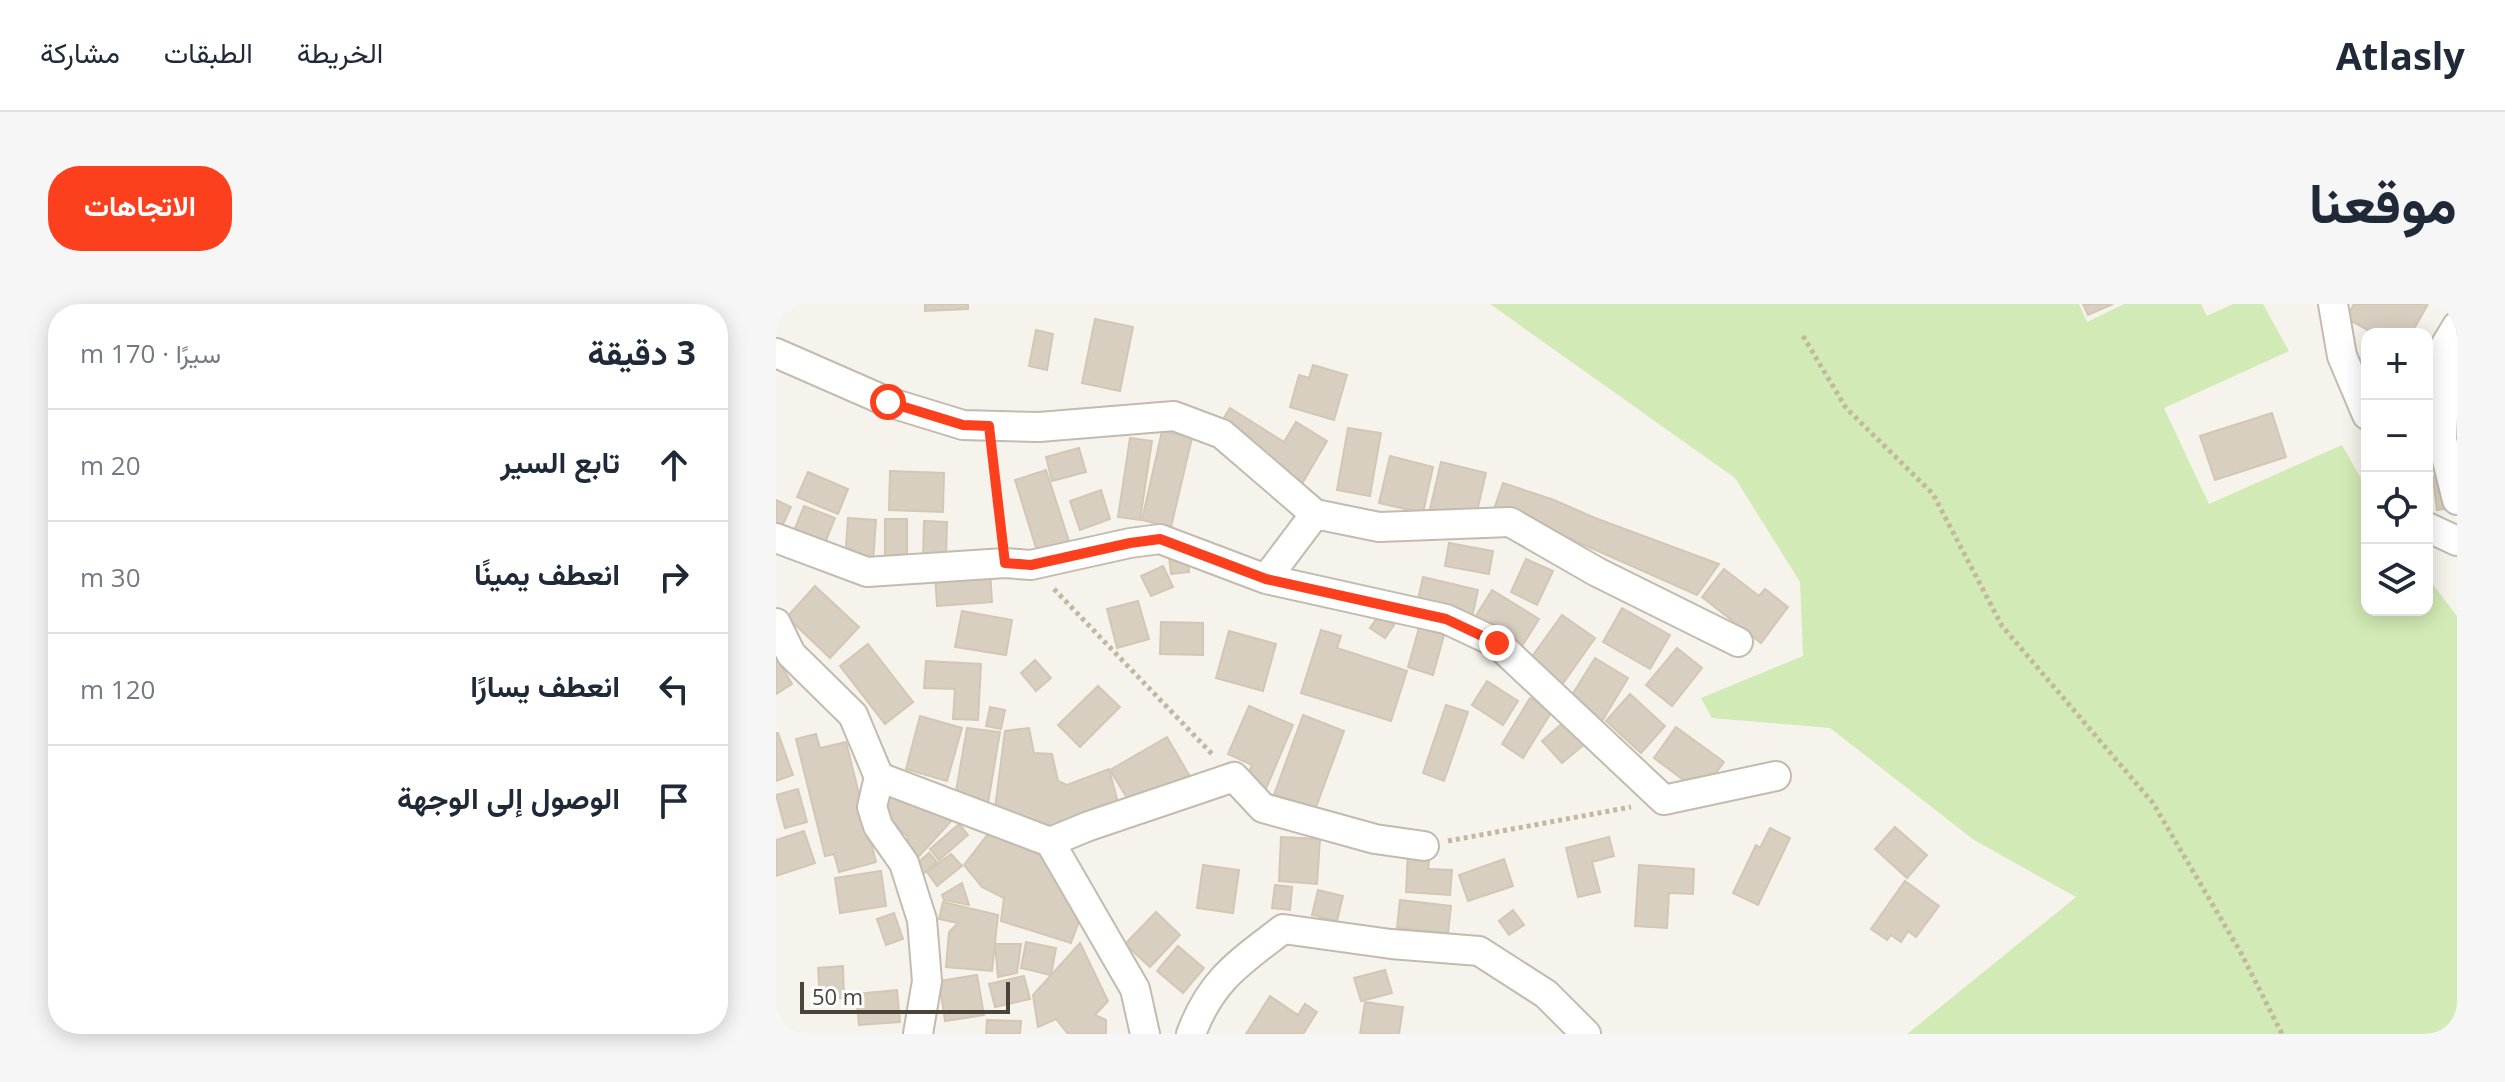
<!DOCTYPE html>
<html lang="ar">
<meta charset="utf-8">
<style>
body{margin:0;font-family:"Open Sans",Vazirmatn,sans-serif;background:#f6f6f7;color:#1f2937;direction:rtl}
.controls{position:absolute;right:24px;top:24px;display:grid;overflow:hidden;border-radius:16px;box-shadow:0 4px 20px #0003}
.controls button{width:72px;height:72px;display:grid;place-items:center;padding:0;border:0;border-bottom:2px solid #e0e1e3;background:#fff;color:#1f2937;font:40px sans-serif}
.scale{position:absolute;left:24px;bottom:20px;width:210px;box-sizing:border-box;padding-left:8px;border:4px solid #4b4439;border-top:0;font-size:22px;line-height:28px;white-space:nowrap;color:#4b4439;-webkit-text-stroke:6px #fff;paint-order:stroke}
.stop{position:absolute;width:24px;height:24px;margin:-18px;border:6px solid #fc3f1d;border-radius:50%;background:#fff}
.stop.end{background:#fc3f1d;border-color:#fff;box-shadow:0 2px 8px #0008}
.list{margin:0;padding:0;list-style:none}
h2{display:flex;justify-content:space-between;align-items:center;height:104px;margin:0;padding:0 32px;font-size:34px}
h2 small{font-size:26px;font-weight:400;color:#747a83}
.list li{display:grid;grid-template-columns:52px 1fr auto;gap:24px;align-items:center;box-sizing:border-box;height:112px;padding:0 32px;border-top:2px solid #e0e1e3}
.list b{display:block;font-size:30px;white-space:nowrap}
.list em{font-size:26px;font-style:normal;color:#747a83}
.icon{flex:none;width:44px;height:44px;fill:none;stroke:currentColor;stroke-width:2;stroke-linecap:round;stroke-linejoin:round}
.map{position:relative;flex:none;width:1681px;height:730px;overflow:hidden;direction:ltr;border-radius:32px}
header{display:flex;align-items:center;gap:48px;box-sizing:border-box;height:112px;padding:0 40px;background:#fff;border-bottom:2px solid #e0e1e3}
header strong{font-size:38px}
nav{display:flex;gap:44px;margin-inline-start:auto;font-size:28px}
.intro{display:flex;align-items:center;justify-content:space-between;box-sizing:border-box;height:192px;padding:0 48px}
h1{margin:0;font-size:56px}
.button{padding:20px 36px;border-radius:32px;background:#fc3f1d;color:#fff;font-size:28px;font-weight:700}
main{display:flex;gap:48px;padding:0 48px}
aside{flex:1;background:#fff;border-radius:32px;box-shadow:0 4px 20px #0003}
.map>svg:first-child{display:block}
.green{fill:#d2eab5}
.building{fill:#d8cfc1;stroke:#d3c7b4;stroke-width:2}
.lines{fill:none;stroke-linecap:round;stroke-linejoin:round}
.minor-casing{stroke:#c2bbae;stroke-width:32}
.path{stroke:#c4b79f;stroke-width:5;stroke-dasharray:4 4;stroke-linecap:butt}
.minor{stroke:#fff;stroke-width:28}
.route{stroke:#fc3f1d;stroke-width:10}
</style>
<header>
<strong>Atlasly</strong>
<nav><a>الخريطة</a><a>الطبقات</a><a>مشاركة</a></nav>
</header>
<div class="intro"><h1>موقعنا</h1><a class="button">الاتجاهات</a></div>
<main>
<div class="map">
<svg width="1681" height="730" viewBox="0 0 1681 730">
<rect width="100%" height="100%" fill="#f6f3ec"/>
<path class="green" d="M 714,0 L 1303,0 L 1311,18 L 1348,0 L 1425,0 L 1431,12 L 1457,0 L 1487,0 L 1513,47 L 1388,104 L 1433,200 L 1566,141 L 1591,185 L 1591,306 L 1651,306 L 1651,273 L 1681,312 L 1681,730 L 1131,730 L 1300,593 L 1198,536 L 1054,424 L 936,414 L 925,394 L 1027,352 L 1024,278 L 959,174 Z"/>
<path class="building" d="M 149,0 L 192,0 L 192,5 L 149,7 Z
M 1307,0 L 1337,0 L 1312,11 Z
M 1578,0 L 1652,0 L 1635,30 L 1599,30 L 1570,14 Z
M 319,15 L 357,23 L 344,87 L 306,79 Z
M 260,26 L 277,30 L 271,66 L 253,62 Z
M 537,61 L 571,71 L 558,116 L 514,103 L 523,71 L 533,74 Z
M 454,104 L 508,138 L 520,118 L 551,137 L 527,178 L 463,139 L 468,130 L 446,117 Z
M 1496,109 L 1510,153 L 1439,176 L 1424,132 Z
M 572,124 L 605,129 L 594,192 L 561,186 Z
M 386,127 L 416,134 L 395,223 L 366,216 Z
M 354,134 L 376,137 L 364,216 L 342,213 Z
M 303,144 L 310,168 L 276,177 L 270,153 Z
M 614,152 L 657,163 L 647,209 L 603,199 Z
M 665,158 L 710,169 L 699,216 L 654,205 Z
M 270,166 L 293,237 L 261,247 L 239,176 Z
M 114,167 L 168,169 L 167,208 L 113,206 Z
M 32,168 L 72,185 L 62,210 L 21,193 Z
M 1675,171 L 1680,203 L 1661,206 L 1657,173 Z
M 727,179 L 778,196 L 819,214 L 943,260 L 921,291 L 759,219 L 717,208 Z
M 325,186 L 334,215 L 304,226 L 294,197 Z
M 0,196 L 15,203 L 2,231 L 0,230 Z
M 28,202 L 59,214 L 45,249 L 14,237 Z
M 72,214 L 100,216 L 97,258 L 69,256 Z
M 109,215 L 131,215 L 131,255 L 109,255 Z
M 148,217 L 171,218 L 170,256 L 147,256 Z
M 673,239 L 717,247 L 713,270 L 669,262 Z
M 412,251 L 413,268 L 395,270 L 393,252 Z
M 750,255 L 777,267 L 761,301 L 735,288 Z
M 387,262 L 397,283 L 375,292 L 365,272 Z
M 948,265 L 983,292 L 989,285 L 1012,303 L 985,339 L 926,293 Z
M 214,266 L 216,298 L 161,302 L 159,270 Z
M 647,273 L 702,286 L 696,314 L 641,300 Z
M 39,282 L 83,323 L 54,354 L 11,313 Z
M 716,286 L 763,315 L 743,347 L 696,318 Z
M 362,297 L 373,335 L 341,344 L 331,305 Z
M 846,304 L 894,331 L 874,365 L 827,338 Z
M 186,307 L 236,316 L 230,351 L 179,343 Z
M 603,311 L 618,321 L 609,334 L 594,324 Z
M 786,311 L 819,334 L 783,385 L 750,361 Z
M 385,318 L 427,319 L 427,351 L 384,350 Z
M 643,324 L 668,331 L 657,371 L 632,363 Z
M 545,326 L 565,332 L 561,344 L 631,367 L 615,417 L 525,389 Z
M 453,327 L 500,340 L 487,387 L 440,374 Z
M 92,340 L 137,398 L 109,420 L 64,362 Z
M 901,344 L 926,364 L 896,402 L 870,381 Z
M 0,353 L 16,380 L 0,390 Z
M 819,354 L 852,374 L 825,419 L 791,399 Z
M 259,356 L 275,374 L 260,387 L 245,369 Z
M 150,357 L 205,360 L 202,416 L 177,415 L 179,385 L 148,384 Z
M 711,377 L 742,397 L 727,421 L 696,401 Z
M 322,382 L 344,403 L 304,443 L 282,421 Z
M 854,390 L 889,422 L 865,449 L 830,417 Z
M 754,394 L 776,407 L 747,454 L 726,440 Z
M 670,401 L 692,408 L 668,477 L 647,469 Z
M 473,402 L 517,421 L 489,487 L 469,478 L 476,461 L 452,450 Z
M 214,403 L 229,406 L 225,425 L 210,422 Z
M 527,411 L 568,427 L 539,506 L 498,491 Z
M 144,412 L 186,424 L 171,477 L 130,465 Z
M 789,417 L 809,440 L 786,459 L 766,437 Z
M 900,423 L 948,458 L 925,489 L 878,454 Z
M 191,424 L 224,428 L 212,499 L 179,493 Z
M 253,424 L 258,449 L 276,450 L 282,477 L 291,481 L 333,465 L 344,506 L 269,527 L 218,512 L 229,427 Z
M 0,429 L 2,429 L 17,471 L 0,477 Z
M 40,430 L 44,444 L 70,438 L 100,558 L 63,568 L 58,550 L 49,552 L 20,435 Z
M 391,433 L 413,471 L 357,504 L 334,466 Z
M 22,485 L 31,518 L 9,524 L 0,491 Z
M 115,486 L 181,511 L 134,562 L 119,542 L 133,534 L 101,504 Z
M 183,520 L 192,531 L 163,556 L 154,545 Z
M 1119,523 L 1151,551 L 1131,574 L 1099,545 Z
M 994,524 L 1014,534 L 982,601 L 957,589 L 980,541 L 984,544 Z
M 216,525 L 272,544 L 306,594 L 302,620 L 295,639 L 225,617 L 228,594 L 206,583 L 188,561 Z
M 28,527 L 39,559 L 0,572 L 0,536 Z
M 505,533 L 544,535 L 541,580 L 503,577 Z
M 833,533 L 838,552 L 816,558 L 824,588 L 802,593 L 790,544 Z
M 632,547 L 654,548 L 652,565 L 676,566 L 674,591 L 630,588 Z
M 153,549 L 161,558 L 139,577 L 131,568 Z
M 175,550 L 186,562 L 161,582 L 151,568 Z
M 728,555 L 737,582 L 692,597 L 683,571 Z
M 427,561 L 463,566 L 457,609 L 421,604 Z
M 863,561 L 918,565 L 917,590 L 893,589 L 891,624 L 859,622 Z
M 105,567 L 110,602 L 64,609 L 59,574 Z
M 1129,577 L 1163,602 L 1140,633 L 1132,627 L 1125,638 L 1115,631 L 1111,636 L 1095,625 Z
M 186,579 L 193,601 L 168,596 L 166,591 Z
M 499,581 L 516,583 L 514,606 L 496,604 Z
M 542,586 L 567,592 L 561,617 L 536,611 Z
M 624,596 L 675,602 L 672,629 L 621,624 Z
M 167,598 L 222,611 L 216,667 L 170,663 L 173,628 L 182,619 L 163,615 Z
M 737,606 L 748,621 L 733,631 L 723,617 Z
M 380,608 L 404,631 L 374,663 L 349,640 Z
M 118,609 L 127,635 L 110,641 L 101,615 Z
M 250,638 L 280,644 L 275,671 L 245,664 Z
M 304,639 L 332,697 L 319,711 L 330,716 L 330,730 L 292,730 L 280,715 L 262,723 L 257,691 Z
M 219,640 L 245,640 L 241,669 L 222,673 Z
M 402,642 L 428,664 L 407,689 L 381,667 Z
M 67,662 L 68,694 L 44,695 L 42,664 Z
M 609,666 L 616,689 L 585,697 L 578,674 Z
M 201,671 L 208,711 L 169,717 L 163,677 Z
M 248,672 L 254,695 L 219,703 L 213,680 Z
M 121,686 L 124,718 L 83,721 L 80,690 Z
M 494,692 L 522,711 L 529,700 L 541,708 L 527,730 L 470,730 Z
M 589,698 L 627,703 L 623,730 L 584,730 Z
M 211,716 L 245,717 L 244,730 L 210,730 Z"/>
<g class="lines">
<defs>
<path id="minor" d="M 1557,0 L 1566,52 L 1591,111
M 1681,22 L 1670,40 L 1666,136 L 1681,196
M 0,49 L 112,98 L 187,121 L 263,123 L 398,112 L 446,130 L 539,210 L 603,223 L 734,218 L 821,268 L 962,338
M 1651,223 L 1681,237
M 0,234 L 91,268 L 229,259 L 255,261 L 354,239 L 384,235 L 490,275 L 670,315 L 721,339 L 888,496 L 1000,472
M 490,275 L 539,210
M 0,319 L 15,350 L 77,411 L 103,473 L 274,538 L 313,522 L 458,473 L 487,504 L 599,535 L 648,542
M 103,473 L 96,503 L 102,522 L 128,559 L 146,616 L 151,677 L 142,730
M 274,538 L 359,685 L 369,730
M 415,730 C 435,676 463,659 507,625 L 615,640 L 703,647 L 770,690 L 810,730"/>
</defs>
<use href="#minor" class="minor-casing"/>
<path class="path" d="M 1027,32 L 1070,104 L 1157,190 L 1226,322 L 1377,499 L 1465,649 L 1506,730
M 215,147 L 226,232
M 278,285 L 437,451
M 672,537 L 855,503"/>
<use href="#minor" class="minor"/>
</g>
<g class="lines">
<path class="route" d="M 112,98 L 187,121 L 213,122 L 229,259 L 255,261 L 354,239 L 384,235 L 490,275 L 670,315 L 721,339"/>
</g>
</svg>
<div class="controls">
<button>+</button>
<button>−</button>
<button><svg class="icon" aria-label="locate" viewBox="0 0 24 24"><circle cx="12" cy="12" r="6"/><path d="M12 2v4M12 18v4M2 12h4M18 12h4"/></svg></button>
<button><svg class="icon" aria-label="layers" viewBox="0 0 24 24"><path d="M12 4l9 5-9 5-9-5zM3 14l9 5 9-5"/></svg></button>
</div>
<div class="scale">50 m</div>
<div class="stop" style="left:112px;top:98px"></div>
<div class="stop end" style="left:721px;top:339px"></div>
</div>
<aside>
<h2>3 دقيقة<small>سيرًا · 170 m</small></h2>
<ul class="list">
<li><svg class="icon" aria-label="ahead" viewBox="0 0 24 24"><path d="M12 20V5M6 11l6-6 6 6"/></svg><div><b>تابع السير</b></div><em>20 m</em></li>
<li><svg class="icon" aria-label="right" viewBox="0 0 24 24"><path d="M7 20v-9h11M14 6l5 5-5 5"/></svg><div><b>انعطف يمينًا</b></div><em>30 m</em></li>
<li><svg class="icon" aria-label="left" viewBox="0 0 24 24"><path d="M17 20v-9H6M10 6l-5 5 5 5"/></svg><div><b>انعطف يسارًا</b></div><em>120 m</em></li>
<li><svg class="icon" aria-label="arrive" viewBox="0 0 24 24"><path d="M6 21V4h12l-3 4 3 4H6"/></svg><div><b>الوصول إلى الوجهة</b></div></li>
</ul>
</aside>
</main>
